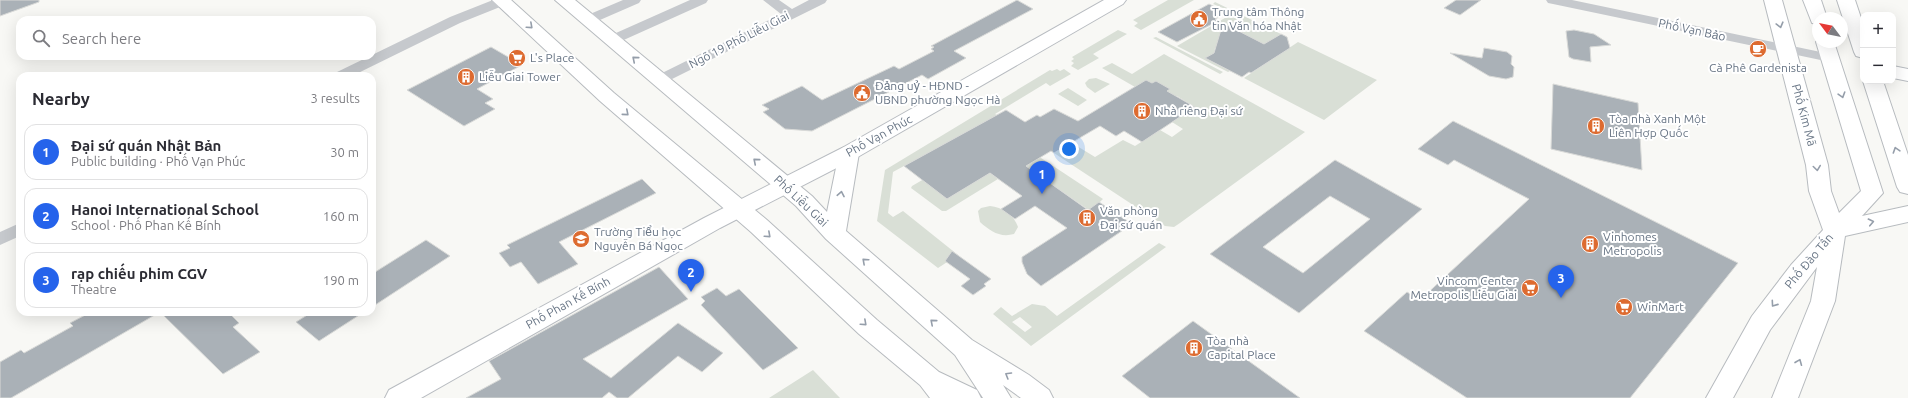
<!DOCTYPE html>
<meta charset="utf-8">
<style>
body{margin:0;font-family:Ubuntu,sans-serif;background:#f2f2f3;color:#2b2b33}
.controls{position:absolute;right:12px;top:12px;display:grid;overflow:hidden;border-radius:8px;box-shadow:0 4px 16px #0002}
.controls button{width:36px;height:36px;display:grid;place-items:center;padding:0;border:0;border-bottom:1px solid #e1e1e2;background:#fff;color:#2b2b33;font:20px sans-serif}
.compass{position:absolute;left:1812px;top:12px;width:36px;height:36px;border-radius:50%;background:#fff;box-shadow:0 4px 16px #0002;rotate:302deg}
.you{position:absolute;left:1069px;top:149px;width:14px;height:14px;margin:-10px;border:3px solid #fff;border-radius:50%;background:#1a73e8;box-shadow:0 0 0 6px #1a73e833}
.badge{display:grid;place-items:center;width:26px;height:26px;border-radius:50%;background:#2563eb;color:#fff;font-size:13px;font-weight:700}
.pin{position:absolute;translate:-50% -33px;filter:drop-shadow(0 1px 2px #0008)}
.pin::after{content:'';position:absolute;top:21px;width:14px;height:12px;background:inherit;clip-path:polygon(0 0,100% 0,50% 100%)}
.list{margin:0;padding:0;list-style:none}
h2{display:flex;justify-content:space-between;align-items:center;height:52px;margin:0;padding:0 16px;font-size:17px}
h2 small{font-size:13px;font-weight:400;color:#7c7c81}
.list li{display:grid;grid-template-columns:26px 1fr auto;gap:12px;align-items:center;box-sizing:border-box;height:56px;margin:0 8px 8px;padding:0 8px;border:1px solid #e1e1e2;border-radius:12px}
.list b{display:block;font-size:15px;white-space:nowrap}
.list p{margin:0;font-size:13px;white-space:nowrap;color:#7c7c81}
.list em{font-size:13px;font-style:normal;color:#7c7c81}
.icon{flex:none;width:22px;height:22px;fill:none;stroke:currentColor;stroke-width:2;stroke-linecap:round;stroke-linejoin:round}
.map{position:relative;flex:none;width:1908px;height:398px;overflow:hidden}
.search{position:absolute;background:#fff;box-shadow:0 4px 16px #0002;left:16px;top:16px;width:360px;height:44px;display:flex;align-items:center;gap:10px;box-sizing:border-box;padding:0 14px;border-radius:12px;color:#7c7c81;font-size:15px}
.panel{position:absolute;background:#fff;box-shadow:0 4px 16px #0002;left:16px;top:72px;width:360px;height:244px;border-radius:12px}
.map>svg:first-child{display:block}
.green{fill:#d9dfd6;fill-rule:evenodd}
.building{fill:#aab1b7;stroke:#d9dad8;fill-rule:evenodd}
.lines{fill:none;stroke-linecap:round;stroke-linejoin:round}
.secondary-casing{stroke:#b8bcc1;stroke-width:2}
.primary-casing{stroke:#b7bbbf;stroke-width:2}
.street{fill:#c6c9cd;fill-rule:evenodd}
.secondary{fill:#fff;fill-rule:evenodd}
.primary{fill:#fff;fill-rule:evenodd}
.oneway{stroke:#959eaa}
.labels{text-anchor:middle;stroke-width:4;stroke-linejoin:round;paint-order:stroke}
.poi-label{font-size:12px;fill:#687585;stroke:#fff;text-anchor:start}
.street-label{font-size:12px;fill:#687585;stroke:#fff}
</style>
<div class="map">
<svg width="1908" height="398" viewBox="0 0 1908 398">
<rect width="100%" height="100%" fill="#f8f8f5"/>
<path class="green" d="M 1168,0 L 1194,0 L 1141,30 L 1134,26 L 1138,23 L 1133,20 Z
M 1215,2 L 1281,34 L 1275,38 L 1270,47 L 1242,33 L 1215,48 L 1214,53 L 1206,58 L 1230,71 L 1228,72 L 1177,46 L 1230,15 L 1221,10 L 1223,8 L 1213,4 Z
M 1118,30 L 1127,34 L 1093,54 L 1099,58 L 1078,70 L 1071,66 L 1074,63 L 1071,61 L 1074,59 L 1072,57 Z
M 1156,37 L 1223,72 L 1220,74 L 1153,38 Z
M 1298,42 L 1377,80 L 1324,120 L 1244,78 Z
M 1164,54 L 1305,132 L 1180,223 L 1174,227 L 1165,226 L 1054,153 L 1072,143 L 1095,157 L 1123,140 L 1135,146 L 1160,130 L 1172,137 L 1183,129 L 1172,122 L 1195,107 L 1177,96 L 1173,98 L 1152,83 L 1135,87 L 1102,68 L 1112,63 L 1132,74 Z
M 1057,69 L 1060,71 L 1064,69 L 1071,74 L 1050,86 L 1046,83 L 995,114 L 997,115 L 893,172 L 888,213 L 893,217 L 903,211 L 958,255 L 938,268 L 877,221 L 885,170 L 1050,70 L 1052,71 Z
M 1096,78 L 1110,84 L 1095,93 L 1087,87 L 1085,83 L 1089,79 Z
M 1068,88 L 1087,100 L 1078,106 L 1058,94 Z
M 1001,134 L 1029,150 L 1103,199 L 1086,215 L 1086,208 L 1018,161 L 924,181 L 947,199 L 990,173 L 998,179 L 946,211 L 942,211 L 911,188 L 912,186 Z
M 990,206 C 1002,207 1014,215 1018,227 L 1014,234 C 1000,238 990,231 980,222 L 978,211 L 981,208 Z
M 1159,243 L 1166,247 L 1031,346 L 993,314 L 1001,307 L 1012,316 L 1032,304 L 1045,306 L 1057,316 ZM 1020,317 L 1032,327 L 1025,332 L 1012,322 Z
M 813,370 L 840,398 L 769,398 Z"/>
<path class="building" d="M 0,0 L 39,0 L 39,2 L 0,16 Z
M 1017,0 L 1033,9 L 954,51 L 966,58 L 928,79 L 922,75 L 812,131 L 785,129 L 763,112 L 769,109 L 762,105 L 802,86 L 822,100 L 894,66 L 899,69 L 934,51 L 931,49 L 934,47 L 931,46 Z
M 1456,0 L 1481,0 L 1460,15 L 1444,8 Z
M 1209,4 L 1227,13 L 1215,19 L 1218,21 L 1177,42 L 1158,32 Z
M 1223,23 L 1264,44 L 1281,34 L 1287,37 L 1290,48 L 1251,73 L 1249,72 L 1242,77 L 1205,58 L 1214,53 Z
M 1574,30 L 1594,34 L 1611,45 L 1590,47 L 1591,62 L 1573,59 L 1569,57 L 1566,31 Z
M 491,47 L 522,65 L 477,89 L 493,99 L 485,103 L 495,109 L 464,126 L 407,90 Z
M 1484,48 L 1507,52 L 1512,56 L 1511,64 L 1514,67 L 1513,77 L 1506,79 L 1489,76 L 1450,53 L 1482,58 Z
M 1146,80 L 1152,83 L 1156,81 L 1170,89 L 1167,91 L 1195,107 L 1142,142 L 1124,131 L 1116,136 L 1100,126 L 1054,153 L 1051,151 L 1026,166 L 1088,210 L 1099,202 L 1132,224 L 1041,286 L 1027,274 L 1022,262 L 1022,257 L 1067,228 L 1035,206 L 1015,219 L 1001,209 L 1022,196 L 990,173 L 947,199 L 904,166 L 1006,110 L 1025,122 L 1037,115 L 1040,117 L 1054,109 L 1078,121 Z
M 1553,84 L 1638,103 L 1642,170 L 1551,149 Z
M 1453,121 L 1738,263 L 1630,398 L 1467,398 L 1364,331 L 1407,292 L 1420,300 L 1529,199 L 1454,160 L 1448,165 L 1418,149 Z
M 1335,160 L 1422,209 L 1299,313 L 1210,254 ZM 1330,196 L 1370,219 L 1303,273 L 1263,247 Z
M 642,179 L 656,193 L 559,242 L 578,264 L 538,284 L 521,262 L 510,267 L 499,253 L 510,248 L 507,245 Z
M 426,240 L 450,256 L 372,307 L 372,274 Z
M 952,251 L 991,279 L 984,284 L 986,286 L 973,295 L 961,286 L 970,279 L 945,261 Z
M 659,267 L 688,299 L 583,359 L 611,378 L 678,323 L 723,353 L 702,372 L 678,356 L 628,398 L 617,398 L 609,392 L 602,398 L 466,398 L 501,379 L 489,361 Z
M 717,288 L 726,296 L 739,289 L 798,348 L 763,370 L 701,305 L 705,301 L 701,297 Z
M 91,312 L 228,312 L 239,323 L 233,327 L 260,352 L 223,374 L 160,312 L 11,398 L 0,398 L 0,362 L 21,350 L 24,353 L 73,326 L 70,323 Z
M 312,312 L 364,312 L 319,341 L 296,322 Z
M 1193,321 L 1300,398 L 1150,398 L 1122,376 Z"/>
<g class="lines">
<defs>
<path id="secondary" d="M 1104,0 L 1126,0 L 1123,4 L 856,158 L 720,228 L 421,398 L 385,398 L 389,390 L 704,218 L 842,148 Z
M 1893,66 L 1908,69 L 1908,81 L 1893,78 Z"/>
<path id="primary" d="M 492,0 L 511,0 L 614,93 L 767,220 L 877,320 L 939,372 L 977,390 L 981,398 L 930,398 L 920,385 L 859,334 L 751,232 L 600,101 Z
M 555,0 L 575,0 L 812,196 L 827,212 L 839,153 L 842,148 L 849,146 L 856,148 L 859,153 L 846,231 L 972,340 L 1029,375 L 1049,390 L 1053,398 L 1021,398 L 1003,385 L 1011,398 L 983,398 L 955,355 L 826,239 L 796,206 Z
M 1764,0 L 1782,0 L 1828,165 L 1831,191 L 1839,213 L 1861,191 L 1816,42 L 1818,39 L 1818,42 L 1834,42 L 1883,193 L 1862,216 L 1908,206 L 1908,222 L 1845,236 L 1835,301 L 1798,398 L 1772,398 L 1811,301 L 1817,267 L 1770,330 L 1733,398 L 1706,398 L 1752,316 L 1791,265 L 1823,230 L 1809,191 L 1806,165 Z
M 1803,0 L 1821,0 L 1827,18 L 1818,18 L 1818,24 L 1812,23 Z
M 1837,0 L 1855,0 L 1863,24 L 1863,58 L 1856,56 L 1854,52 Z
M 1863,81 L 1883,81 L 1908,155 L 1908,194 L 1900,192 L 1897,187 Z"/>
</defs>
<use href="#secondary" class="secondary-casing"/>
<use href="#primary" class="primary-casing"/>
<path class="street" d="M 493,0 L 512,0 L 510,3 L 460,23 L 352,76 L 333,76 L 335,73 L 450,17 Z
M 623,0 L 641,0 L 639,3 L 593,23 L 583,23 L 581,20 L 583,17 Z
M 690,0 L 708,0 L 706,3 L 617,43 L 607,43 L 605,40 L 607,37 Z
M 763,0 L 779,0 L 792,9 L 809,0 L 827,0 L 825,3 L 664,83 L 654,83 L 652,80 L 654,77 L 781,14 Z
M 1546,0 L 1572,0 L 1830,54 L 1835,55 L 1837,58 L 1835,61 L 1830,62 L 1553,4 L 1548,3 Z
M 20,223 L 20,236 L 0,245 L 0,232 Z"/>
<use href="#secondary" class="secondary"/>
<use href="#primary" class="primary"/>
</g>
<defs><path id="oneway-chevron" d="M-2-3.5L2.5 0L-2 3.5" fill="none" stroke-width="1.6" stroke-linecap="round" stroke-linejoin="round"/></defs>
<g class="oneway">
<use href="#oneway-chevron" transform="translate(1780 25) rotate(75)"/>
<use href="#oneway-chevron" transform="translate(530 26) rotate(42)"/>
<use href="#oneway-chevron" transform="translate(635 59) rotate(-140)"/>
<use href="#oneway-chevron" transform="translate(1842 95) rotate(73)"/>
<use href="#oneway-chevron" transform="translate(626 113) rotate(41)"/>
<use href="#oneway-chevron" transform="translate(1896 150) rotate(-108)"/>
<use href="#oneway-chevron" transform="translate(756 161) rotate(-140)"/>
<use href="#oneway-chevron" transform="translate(1817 168) rotate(82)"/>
<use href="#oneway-chevron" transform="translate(841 194) rotate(-79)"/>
<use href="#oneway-chevron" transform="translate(1871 222) rotate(-12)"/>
<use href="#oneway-chevron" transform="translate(768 235) rotate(42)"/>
<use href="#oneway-chevron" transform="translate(865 261) rotate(-138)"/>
<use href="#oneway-chevron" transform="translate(1774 304) rotate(125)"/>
<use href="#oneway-chevron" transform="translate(933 322) rotate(-139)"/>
<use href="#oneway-chevron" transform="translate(864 323) rotate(42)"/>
<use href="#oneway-chevron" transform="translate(1799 362) rotate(-68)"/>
<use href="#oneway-chevron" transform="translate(1008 375) rotate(-149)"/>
</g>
<defs>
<symbol id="civic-disc" viewBox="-11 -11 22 22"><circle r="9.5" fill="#dd6b30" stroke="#fff"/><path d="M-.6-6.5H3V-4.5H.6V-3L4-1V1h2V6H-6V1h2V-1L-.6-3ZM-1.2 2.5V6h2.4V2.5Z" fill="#fff"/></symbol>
<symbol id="cafe-disc" viewBox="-11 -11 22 22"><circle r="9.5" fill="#dd6b30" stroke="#fff"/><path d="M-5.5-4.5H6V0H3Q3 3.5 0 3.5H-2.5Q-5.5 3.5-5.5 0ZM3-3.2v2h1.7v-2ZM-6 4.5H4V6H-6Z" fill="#fff"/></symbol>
<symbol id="supermarket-disc" viewBox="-11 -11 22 22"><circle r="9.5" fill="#dd6b30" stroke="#fff"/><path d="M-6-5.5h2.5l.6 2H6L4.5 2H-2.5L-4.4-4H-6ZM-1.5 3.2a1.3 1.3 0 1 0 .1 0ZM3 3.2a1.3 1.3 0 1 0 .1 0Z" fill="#fff"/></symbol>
<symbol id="building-disc" viewBox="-11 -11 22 22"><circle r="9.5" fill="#dd6b30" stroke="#fff"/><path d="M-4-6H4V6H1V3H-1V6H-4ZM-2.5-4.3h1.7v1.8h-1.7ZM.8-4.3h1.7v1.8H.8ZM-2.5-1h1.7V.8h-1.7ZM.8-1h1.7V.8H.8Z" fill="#fff"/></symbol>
<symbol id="school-disc" viewBox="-11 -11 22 22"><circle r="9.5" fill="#dd6b30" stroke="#fff"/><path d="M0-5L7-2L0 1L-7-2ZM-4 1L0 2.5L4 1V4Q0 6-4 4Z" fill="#fff"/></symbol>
</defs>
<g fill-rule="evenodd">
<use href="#civic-disc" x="1189" y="9" width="20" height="20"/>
<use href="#cafe-disc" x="1748" y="39" width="20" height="20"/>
<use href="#supermarket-disc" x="507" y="48" width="20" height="20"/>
<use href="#building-disc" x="456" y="67" width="20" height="20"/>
<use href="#civic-disc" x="852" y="83" width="20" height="20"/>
<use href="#building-disc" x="1132" y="101" width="20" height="20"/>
<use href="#building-disc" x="1586" y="116" width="20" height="20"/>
<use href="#building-disc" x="1077" y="208" width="20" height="20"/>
<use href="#school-disc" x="571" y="229" width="20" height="20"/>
<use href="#building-disc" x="1580" y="234" width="20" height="20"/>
<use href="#supermarket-disc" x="1520" y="278" width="20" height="20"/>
<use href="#supermarket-disc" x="1614" y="297" width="20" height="20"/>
<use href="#building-disc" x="1184" y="338" width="20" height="20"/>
</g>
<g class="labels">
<g class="poi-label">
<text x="1212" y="16">Trung tâm Thông<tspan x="1212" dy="14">tin Văn hóa Nhật</tspan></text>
<text x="530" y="62">L's Place</text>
<text x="1758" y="72" text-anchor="middle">Cà Phê Gardenista</text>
<text x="479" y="81">Liễu Giai Tower</text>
<text x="875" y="90">Đảng uỷ - HĐND -<tspan x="875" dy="14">UBND phường Ngọc Hà</tspan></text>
<text x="1155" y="115">Nhà riêng Đại sứ</text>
<text x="1609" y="123">Tòa nhà Xanh Một<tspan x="1609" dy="14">Liên Hợp Quốc</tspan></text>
<text x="1100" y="215">Văn phòng<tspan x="1100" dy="14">Đại sứ quán</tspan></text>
<text x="594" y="236">Trường Tiểu học<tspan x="594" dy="14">Nguyễn Bá Ngọc</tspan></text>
<text x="1603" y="241">Vinhomes<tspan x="1603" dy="14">Metropolis</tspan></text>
<text x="1517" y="285" text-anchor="end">Vincom Center<tspan x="1517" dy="14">Metropolis Liễu Giai</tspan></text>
<text x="1637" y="311">WinMart</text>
<text x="1207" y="345">Tòa nhà<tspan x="1207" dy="14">Capital Place</tspan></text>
</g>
<g class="street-label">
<text transform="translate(1692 30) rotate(12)" y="4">Phố Vạn Bảo</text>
<text transform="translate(739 40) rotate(-27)" y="4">Ngõ 19 Phố Liễu Giai</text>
<text transform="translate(1804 115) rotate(75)" y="4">Phố Kim Mã</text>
<text transform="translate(879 136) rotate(-29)" y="4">Phố Vạn Phúc</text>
<text transform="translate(801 201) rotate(43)" y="4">Phố Liễu Giai</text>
<text transform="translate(1809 261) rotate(-50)" y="4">Phố Đào Tấn</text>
<text transform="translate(568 303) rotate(-29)" y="4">Phố Phan Kế Bính</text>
</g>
</g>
</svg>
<div class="controls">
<button>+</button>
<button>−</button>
</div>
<svg class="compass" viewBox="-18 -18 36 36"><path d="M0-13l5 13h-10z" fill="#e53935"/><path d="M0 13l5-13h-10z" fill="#7c7c81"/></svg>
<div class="you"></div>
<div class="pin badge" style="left:1042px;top:194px">1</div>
<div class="pin badge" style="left:691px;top:292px">2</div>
<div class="pin badge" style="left:1561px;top:298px">3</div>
<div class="search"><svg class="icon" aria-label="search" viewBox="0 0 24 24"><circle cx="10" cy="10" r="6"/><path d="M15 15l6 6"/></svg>Search here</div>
<section class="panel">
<h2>Nearby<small>3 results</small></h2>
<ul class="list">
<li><span class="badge">1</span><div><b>Đại sứ quán Nhật Bản</b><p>Public building · Phố Vạn Phúc</p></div><em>30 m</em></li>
<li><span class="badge">2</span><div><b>Hanoi International School</b><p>School · Phố Phan Kế Bính</p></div><em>160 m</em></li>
<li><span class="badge">3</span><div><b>rạp chiếu phim CGV</b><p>Theatre</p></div><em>190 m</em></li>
</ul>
</section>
</div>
